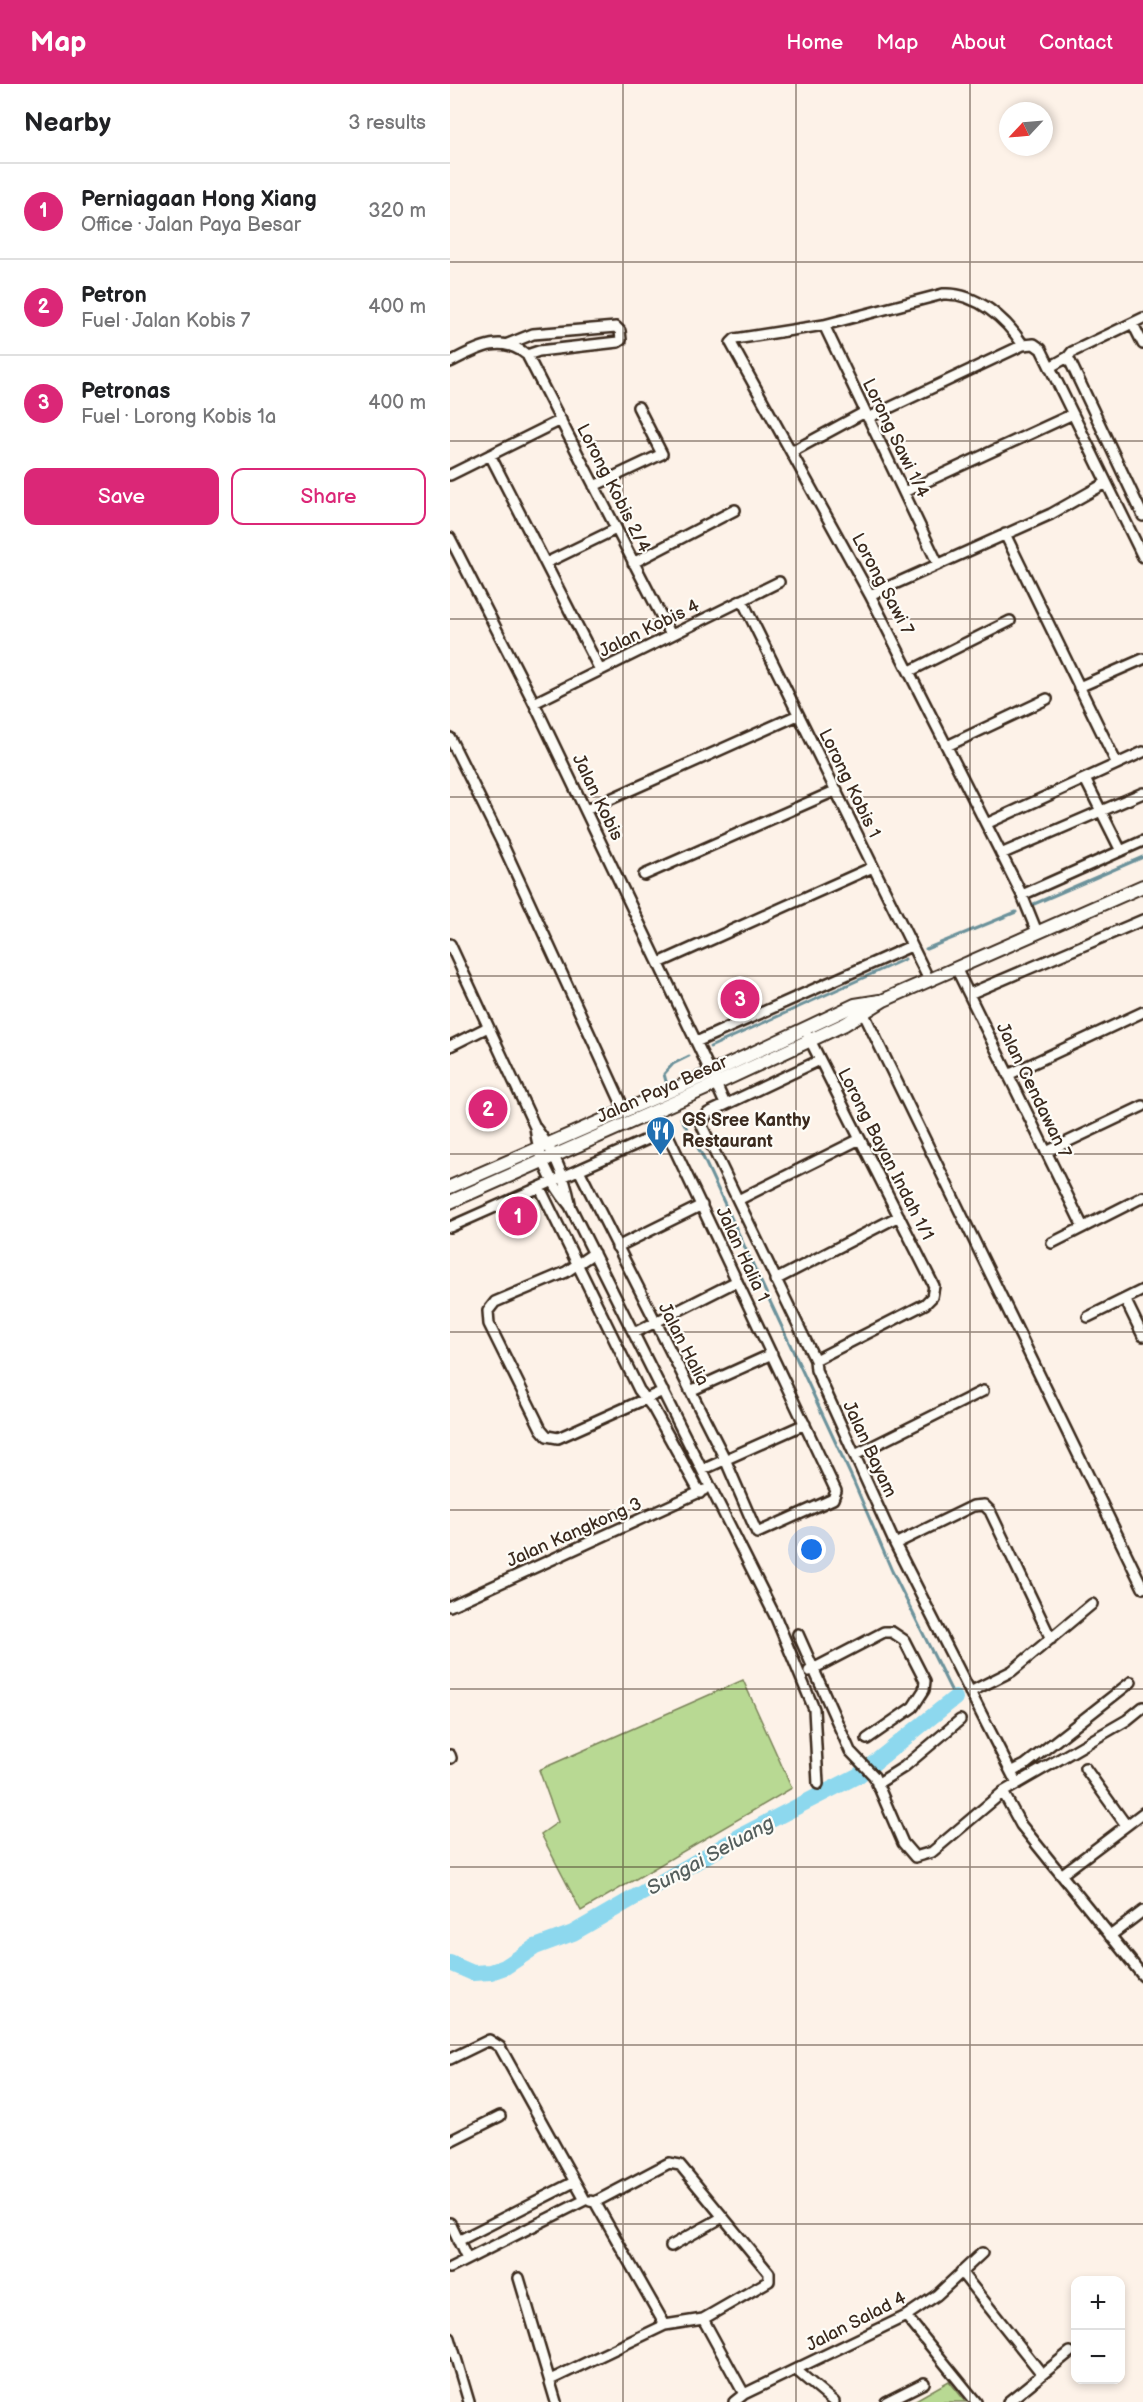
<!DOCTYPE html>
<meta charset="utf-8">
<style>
body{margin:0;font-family:"Balsamiq Sans",sans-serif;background:#f2f2f2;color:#202124}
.controls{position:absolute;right:18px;bottom:18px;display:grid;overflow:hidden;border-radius:12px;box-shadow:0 3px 9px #0003}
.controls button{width:54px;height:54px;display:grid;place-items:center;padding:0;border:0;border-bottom:2px solid #e0e0e0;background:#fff;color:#202124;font:30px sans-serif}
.compass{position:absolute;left:549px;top:18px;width:54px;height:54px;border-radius:50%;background:#fff;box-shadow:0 3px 9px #0003;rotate:244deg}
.you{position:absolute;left:362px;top:1466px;width:21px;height:21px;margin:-15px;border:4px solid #fff;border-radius:50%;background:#1a73e8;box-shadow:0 0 0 9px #1a73e833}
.badge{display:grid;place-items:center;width:39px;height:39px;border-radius:50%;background:#db2777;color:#fff;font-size:20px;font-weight:700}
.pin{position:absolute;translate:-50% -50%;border:3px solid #fff;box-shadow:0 2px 6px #0006}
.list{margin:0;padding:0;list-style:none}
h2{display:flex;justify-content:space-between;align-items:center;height:78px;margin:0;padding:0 24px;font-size:26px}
h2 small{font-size:20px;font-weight:400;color:#757577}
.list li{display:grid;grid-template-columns:39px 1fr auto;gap:18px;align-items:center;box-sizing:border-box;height:96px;padding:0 24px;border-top:2px solid #e0e0e0}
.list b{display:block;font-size:22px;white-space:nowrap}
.list p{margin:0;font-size:20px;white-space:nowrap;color:#757577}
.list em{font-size:20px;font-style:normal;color:#757577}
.actions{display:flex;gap:12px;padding:18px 24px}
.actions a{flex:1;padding:14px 0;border:2px solid #db2777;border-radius:12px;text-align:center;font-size:21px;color:#db2777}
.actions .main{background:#db2777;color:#fff}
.map{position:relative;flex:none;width:693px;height:2318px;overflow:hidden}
header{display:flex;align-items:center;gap:36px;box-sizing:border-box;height:84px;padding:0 30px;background:#db2777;color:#fff}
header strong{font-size:28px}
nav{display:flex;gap:33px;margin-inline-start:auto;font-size:21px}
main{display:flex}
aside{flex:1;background:#fff}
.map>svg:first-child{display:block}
.green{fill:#b8d993;stroke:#7a8258;stroke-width:1.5}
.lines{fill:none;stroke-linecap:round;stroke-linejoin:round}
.stream{stroke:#6c929b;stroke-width:3}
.river{stroke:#8dd8ee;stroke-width:16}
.minor-casing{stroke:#3b2a1e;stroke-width:14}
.tertiary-casing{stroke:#3b2a1e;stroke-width:16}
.minor{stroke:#fdfcf7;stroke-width:9}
.tertiary{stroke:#fdfcf7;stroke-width:12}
.grid{fill:none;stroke:#3b2a1e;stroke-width:1.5;stroke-opacity:0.55}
.labels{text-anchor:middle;stroke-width:4.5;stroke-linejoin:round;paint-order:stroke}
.street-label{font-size:18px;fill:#3b2a1e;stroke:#fdfcf7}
.poi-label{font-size:18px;font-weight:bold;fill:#3b2a1e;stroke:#fdfcf7;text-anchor:start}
.water-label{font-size:20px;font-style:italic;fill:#545e5c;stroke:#fdfcf7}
</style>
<header>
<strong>Map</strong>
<nav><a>Home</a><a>Map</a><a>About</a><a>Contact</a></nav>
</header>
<main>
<aside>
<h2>Nearby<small>3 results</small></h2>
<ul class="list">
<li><span class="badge">1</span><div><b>Perniagaan Hong Xiang</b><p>Office · Jalan Paya Besar</p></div><em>320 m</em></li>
<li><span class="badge">2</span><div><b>Petron</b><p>Fuel · Jalan Kobis 7</p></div><em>400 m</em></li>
<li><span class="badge">3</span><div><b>Petronas</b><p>Fuel · Lorong Kobis 1a</p></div><em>400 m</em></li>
</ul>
<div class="actions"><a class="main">Save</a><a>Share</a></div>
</aside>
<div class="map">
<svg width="693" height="2318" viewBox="0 0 693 2318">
<rect width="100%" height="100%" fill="#fdf2e8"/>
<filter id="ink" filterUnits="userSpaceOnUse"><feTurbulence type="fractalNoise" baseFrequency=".0167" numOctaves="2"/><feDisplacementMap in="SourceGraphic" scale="12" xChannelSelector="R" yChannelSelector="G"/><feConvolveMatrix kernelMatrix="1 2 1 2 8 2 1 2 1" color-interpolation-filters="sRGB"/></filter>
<g filter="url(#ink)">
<path class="green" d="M 293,1596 L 342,1704 L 131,1827 L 91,1750 L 108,1738 L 89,1686 Z
M 499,2297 L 516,2318 L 462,2318 Z"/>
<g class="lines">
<path class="stream" d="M 584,820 L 693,773
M 476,865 L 566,828
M 260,963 L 455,875
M 217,1001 L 214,990 L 223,980 L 239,972
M 231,1034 L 252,1071 L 403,1396 L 442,1487 L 505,1614"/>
<path class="river" d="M 0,1879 L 23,1889 L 41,1888 L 55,1883 L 85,1863 L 123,1849 L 294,1750 L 409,1691 L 505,1614"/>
<defs>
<path id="minor" d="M 683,240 L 693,260
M 374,241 L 488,480
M 58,260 L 83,250 L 166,243 L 170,247 L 171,256 L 168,258 L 89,267 L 77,271
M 573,261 C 556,235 526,208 493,210 L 374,241 L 285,255 L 281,259 L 420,511 L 572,811 L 587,848
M 618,273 L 693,432
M 0,278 C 26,265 51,249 77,271 L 221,551
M 600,283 L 618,273 L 622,268 L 693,234
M 418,334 L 573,261 L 584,260 L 591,265 L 693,473
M 343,367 L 415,328
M 40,371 L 150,586
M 0,391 L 111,336
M 144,402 L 212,370 L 188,323
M 454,408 L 623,330
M 555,450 L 667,680
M 0,454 L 84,619 L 261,989
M 96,479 L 166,445
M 183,479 L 285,426
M 420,511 L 601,430 L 656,399
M 292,516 L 479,896
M 460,587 L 560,537
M 629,603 L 693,575
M 84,619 L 329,498
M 0,654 L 52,759 L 175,1027
M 497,662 L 597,615
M 635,695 L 671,767
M 136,726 L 348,631
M 536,740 L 693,668
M 551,770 L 693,709
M 194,791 L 387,706
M 572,811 L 693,757
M 0,860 L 85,1043 C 102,1065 115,1092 120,1119
M 209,879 L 423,783
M 506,884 L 633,1143
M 519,910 L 693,836
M 414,930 L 693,1504
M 358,952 L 484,1202 L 482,1213 L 475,1220 L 365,1276
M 246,958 L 461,862
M 0,962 L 38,943
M 370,976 L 258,1029 L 251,1040 L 365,1276 L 366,1286 L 445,1460 L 567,1700
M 558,991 L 693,928
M 266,1000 L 275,1020
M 85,1043 C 88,1073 101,1099 120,1122 L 326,1534 L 364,1625 L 368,1700
M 596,1068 L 693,1022
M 90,1104 L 189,1306 L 203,1324 L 250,1409
M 288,1116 L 410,1055
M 0,1143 L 216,1047 L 386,1407 L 383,1415 L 307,1449 L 275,1375 L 129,1086
M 602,1159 L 693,1113
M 167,1163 L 252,1121
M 144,1169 L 116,1188 L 45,1218 L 38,1227 L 39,1240 L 91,1345 L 97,1352 L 108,1354 L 213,1307
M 325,1196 L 449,1132
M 675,1215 L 693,1252
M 638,1233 L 693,1206
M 184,1249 L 287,1197
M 240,1307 L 322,1270
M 405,1371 L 533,1307
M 252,1386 L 355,1340
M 445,1460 L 523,1422 L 534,1421 L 540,1427 L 601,1555
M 0,1522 L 254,1406
M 348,1550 L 400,1667 L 424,1692 L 453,1759 L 465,1773 L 482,1768 L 553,1708 L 677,1636 L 693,1623
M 359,1587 L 434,1548 L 442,1548 L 454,1556 L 475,1597 L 474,1606 L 463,1623 L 417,1655
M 520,1608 L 562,1587 L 642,1520
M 0,1671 L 1,1674
M 635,1684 L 676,1741
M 561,1688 L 575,1681 L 681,1598
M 427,1700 L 454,1683 L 510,1636
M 553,1708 L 571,1741 L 693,1892
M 611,1791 L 693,1729
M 660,1852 L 693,1827
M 0,1975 L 39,1956 L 50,1963 L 135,2116
M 0,2057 L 50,2032
M 140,2117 L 145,2118 L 215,2241
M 0,2139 L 17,2175
M 8,2157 L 124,2098
M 221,2162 L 273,2133
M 0,2184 L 135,2116
M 511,2188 L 592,2290
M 69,2194 L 106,2318
M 456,2232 L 526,2318
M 253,2235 L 294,2310
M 0,2254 L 19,2318
M 346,2286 L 384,2318
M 100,2296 L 215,2241 L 253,2235 L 319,2197 L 319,2189 L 230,2081 L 219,2079 L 145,2118
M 284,2318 L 294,2310 L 456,2232 L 487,2211 L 532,2169
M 436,2318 L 474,2299
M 558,2318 L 620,2268"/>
<path id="tertiary" d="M 0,1103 L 261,989 L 405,921 L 430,917
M 0,1118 L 266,1000 L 395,940 L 434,916 L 693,802"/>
</defs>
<use href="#minor" class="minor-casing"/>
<use href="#tertiary" class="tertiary-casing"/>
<use href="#minor" class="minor"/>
<use href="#tertiary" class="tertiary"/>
</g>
</g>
<path class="grid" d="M 173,0 L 173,2318M 346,0 L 346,2318M 520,0 L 520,2318M 0,178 L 693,178M 0,357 L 693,357M 0,535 L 693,535M 0,713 L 693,713M 0,892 L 693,892M 0,1070 L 693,1070M 0,1248 L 693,1248M 0,1426 L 693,1426M 0,1605 L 693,1605M 0,1783 L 693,1783M 0,1961 L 693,1961M 0,2140 L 693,2140"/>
<defs>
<symbol id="restaurant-pin" viewBox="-11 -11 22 30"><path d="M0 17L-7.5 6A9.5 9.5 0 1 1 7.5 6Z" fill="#1f6fb2" stroke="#fdfcf7"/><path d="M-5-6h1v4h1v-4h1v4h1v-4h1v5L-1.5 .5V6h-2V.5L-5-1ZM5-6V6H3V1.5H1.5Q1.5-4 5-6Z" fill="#fff"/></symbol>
</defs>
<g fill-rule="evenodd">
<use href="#restaurant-pin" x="194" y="1030" width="33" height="45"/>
</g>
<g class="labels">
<g class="street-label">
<text transform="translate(446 354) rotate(64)" y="6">Lorong Sawi 1/4</text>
<text transform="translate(164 404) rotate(63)" y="6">Lorong Kobis 2/4</text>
<text transform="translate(433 500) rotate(62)" y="6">Lorong Sawi 7</text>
<text transform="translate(199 544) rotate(-26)" y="6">Jalan Kobis 4</text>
<text transform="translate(400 699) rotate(64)" y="6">Lorong Kobis 1</text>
<text transform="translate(148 713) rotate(64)" y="6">Jalan Kobis</text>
<text transform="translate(212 1005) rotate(-24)" y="6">Jalan Paya Besar</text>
<text transform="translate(584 1006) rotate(64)" y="6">Jalan Cendawan 7</text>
<text transform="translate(436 1070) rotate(63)" y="6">Lorong Bayan Indah 1/1</text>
<text transform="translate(293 1170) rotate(65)" y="6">Jalan Halia 1</text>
<text transform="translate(234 1260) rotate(63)" y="6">Jalan Halia</text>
<text transform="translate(420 1365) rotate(65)" y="6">Jalan Bayam</text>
<text transform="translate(124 1448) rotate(-24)" y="6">Jalan Kangkong 3</text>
<text transform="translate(406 2237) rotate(-27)" y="6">Jalan Salad 4</text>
</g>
<g class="poi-label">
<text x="232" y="1042">GS Sree Kanthy<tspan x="232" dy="21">Restaurant</tspan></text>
</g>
<g class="water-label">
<text transform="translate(260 1771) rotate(-29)" y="7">Sungai Seluang</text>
</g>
</g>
</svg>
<div class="controls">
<button>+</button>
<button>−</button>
</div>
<svg class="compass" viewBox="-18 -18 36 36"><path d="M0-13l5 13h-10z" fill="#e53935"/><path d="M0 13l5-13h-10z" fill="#757577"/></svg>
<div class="you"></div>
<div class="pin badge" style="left:68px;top:1132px">1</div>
<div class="pin badge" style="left:38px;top:1025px">2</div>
<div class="pin badge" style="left:290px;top:915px">3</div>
</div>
</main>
